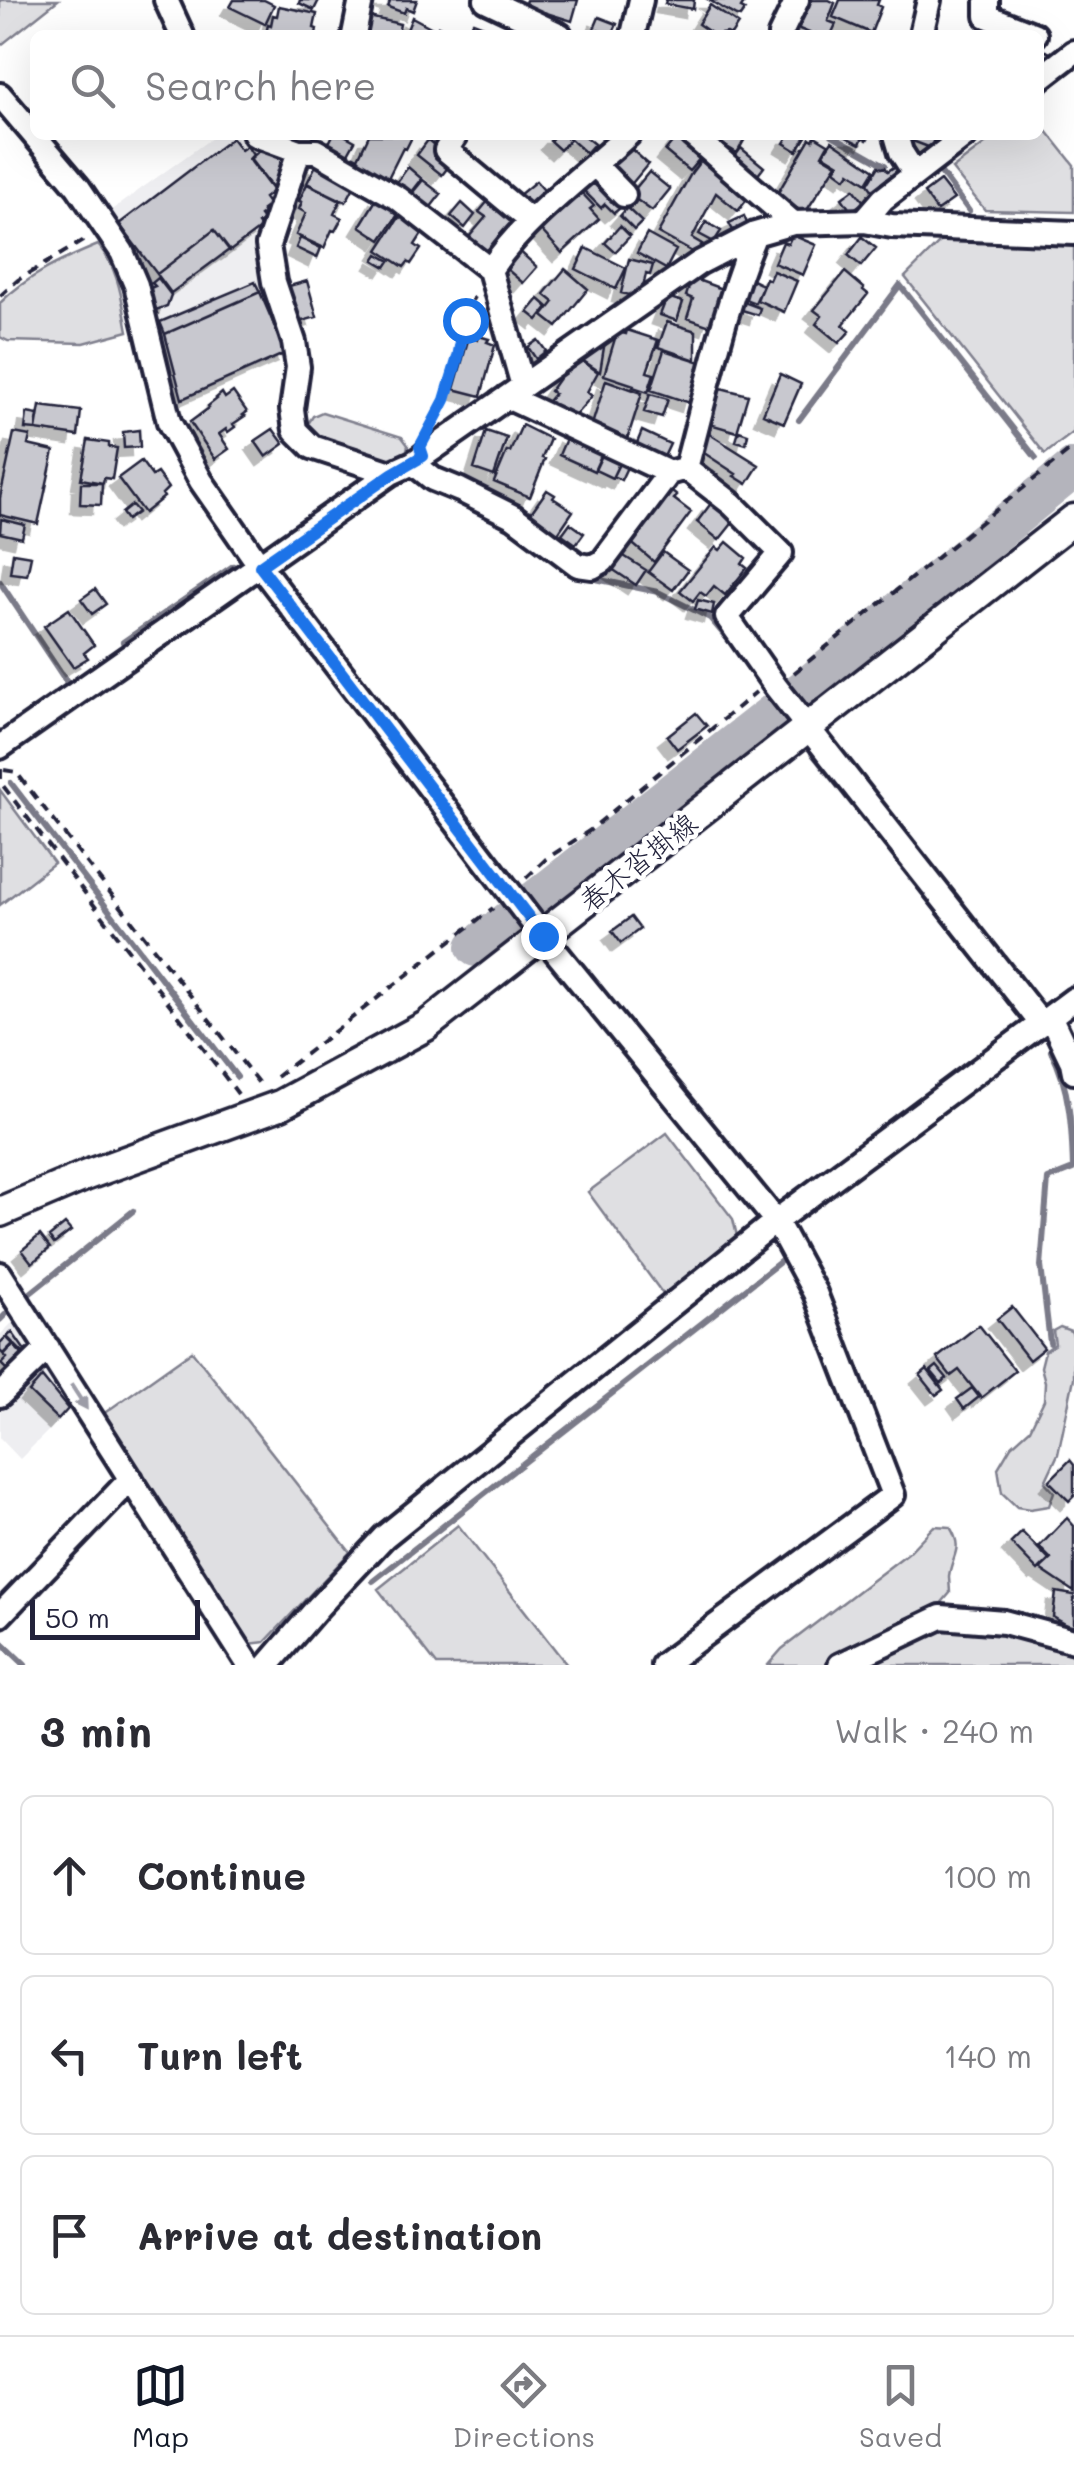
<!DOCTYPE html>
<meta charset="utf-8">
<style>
body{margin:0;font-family:Mali,"Klee One",sans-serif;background:#f7f7f7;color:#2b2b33}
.scale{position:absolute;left:30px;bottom:25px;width:170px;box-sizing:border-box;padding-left:10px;border:5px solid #22223b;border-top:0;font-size:28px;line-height:35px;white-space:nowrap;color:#22223b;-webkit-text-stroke:8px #fff;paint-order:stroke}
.stop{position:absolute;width:30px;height:30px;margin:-22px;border:8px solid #1a73e8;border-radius:50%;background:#fff}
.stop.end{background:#1a73e8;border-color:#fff;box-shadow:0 2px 10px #0008}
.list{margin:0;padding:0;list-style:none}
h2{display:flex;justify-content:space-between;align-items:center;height:130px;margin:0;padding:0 40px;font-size:42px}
h2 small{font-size:32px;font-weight:400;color:#7c7c81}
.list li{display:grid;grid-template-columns:65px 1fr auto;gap:30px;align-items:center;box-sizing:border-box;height:160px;margin:0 20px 20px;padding:0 20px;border:2px solid #e1e1e2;border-radius:15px}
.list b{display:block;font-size:38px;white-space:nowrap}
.list em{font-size:32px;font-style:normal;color:#7c7c81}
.icon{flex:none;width:55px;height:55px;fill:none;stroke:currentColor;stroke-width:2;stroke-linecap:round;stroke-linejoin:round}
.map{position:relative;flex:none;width:1074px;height:1665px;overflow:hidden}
.search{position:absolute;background:#fff;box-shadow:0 10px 40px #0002;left:30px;right:30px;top:30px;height:110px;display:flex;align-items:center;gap:25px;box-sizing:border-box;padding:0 35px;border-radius:15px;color:#7c7c81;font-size:38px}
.sheet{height:670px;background:#fff}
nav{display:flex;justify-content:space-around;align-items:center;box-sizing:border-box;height:140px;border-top:2px solid #e1e1e2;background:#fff;font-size:28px;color:#7c7c81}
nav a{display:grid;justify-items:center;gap:5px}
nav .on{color:#111827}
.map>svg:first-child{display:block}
.built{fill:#eeeef1}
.green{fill:#dfdfe2;stroke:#80808e;stroke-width:2.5}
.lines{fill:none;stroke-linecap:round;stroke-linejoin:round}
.stream{stroke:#7a7a88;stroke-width:6}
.river{stroke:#b4b4bc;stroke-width:40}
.building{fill:#c8c8cf;stroke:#22223b;stroke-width:2.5;filter:url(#shadow)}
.minor-casing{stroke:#22223b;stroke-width:30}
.major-casing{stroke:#22223b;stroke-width:35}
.path{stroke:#22223b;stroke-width:4;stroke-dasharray:10 8;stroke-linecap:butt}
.minor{stroke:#fff;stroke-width:22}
.major{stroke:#fff;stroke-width:28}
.oneway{fill:#9c9ca7}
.route{stroke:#1a73e8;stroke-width:12}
.labels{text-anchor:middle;stroke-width:9;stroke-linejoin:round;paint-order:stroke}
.street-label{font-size:28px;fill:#22223b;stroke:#fff}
</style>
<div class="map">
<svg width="1074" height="1665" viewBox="0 0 1074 1665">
<defs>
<filter id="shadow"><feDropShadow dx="-9" dy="9" stdDeviation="0" flood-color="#0004"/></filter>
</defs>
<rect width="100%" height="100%" fill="#fff"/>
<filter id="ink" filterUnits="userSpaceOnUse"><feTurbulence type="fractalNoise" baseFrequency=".01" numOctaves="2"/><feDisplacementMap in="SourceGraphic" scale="20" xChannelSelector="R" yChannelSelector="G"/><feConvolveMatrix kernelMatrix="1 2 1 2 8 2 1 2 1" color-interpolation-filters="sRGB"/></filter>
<g filter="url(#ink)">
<path class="built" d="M 216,135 L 232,135 L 288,157 L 257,241 L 261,279 L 288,355 L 178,403 L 137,260 L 110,211 Z
M 18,1317 L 75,1404 L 20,1459 L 0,1438 L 0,1335 Z"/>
<path class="green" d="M 0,0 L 58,0 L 0,46 Z
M 1039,121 L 1074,165 L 1074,212 L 985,210 L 952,169 L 997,135 L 1039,135 Z
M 941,241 L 1074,242 L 1074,432 L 1045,454 L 905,277 Z
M 98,245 C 119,269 122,300 128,331 L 84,343 L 8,341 L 0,337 L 0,303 C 28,275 62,260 98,245 Z
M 322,412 L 402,437 L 408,445 L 405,459 L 392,462 L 319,438 L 308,424 L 313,416 Z
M 0,790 L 54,863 L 0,905 Z
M 667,1133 L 733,1219 L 739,1245 L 668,1301 L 588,1192 Z
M 1060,1327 L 1071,1331 L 1074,1337 L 1074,1378 L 1058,1454 L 1045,1482 L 1054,1492 L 1049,1506 L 1030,1509 L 1017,1507 L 1002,1493 L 998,1468 L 1011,1446 L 1030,1429 L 1044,1400 L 1045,1382 L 1041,1367 L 1045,1351 L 1055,1344 L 1053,1331 Z
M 192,1351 L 350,1552 L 265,1642 L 249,1644 L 103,1414 Z
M 458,1525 L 567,1665 L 437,1665 L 378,1589 Z
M 934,1526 L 950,1527 C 964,1550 952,1554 949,1576 C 949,1578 950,1592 950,1593 L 938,1607 L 829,1665 L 768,1665 L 782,1649 L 908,1553 Z
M 939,1625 L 1003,1629 L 1073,1649 L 1074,1665 L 876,1665 L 881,1655 Z"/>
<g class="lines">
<path class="stream" d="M 1039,93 L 1074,67
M 832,135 L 885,165
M 959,154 L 985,135
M 945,165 L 939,170 L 969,211
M 799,420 L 900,285 L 1036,458
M 586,577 L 658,592 L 710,618 L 736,649
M 0,582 L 66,681
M 123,642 L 233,566
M 769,698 L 788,722
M 812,753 L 1018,1013
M 11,783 L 237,1077
M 23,1299 L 133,1211
M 0,1320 L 13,1307
M 1050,1343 L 1041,1266 L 1048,1179 L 1073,1169 C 1072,1129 1070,1087 1051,1051
M 373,1581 L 781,1261
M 0,1641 L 25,1665"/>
<path class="river" d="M 476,947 L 807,687 L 1074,468"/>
</g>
<path class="building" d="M 234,0 L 264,0 L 274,5 L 265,24 L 230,7 Z
M 300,0 L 319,0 L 314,10 L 299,3 Z
M 384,0 L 417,0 L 413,11 L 406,8 L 404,13 L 388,7 L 390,2 Z
M 526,0 L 578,0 L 572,21 L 524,6 Z
M 666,0 L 694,0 L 693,9 L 665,4 Z
M 709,0 L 746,0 L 741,8 L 745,10 L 740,17 L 736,16 Z
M 808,0 L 829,0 L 835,3 L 828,21 L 836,24 L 831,35 L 816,33 L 814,35 L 797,28 Z
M 840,0 L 879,0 L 877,5 L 881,7 L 871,33 L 833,17 Z
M 710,5 L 738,24 L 731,35 L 727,33 L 714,35 L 698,24 Z
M 279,6 L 317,14 L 314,28 L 317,29 L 316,35 L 266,35 L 268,24 L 271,25 L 273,15 L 277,16 Z
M 369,17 L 400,24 L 398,35 L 366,35 Z
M 412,17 L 434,29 L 431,35 L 405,35 Z
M 599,17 L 617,24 L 612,35 L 594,29 Z
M 473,22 L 494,30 L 492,35 L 464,35 Z
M 438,26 L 447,30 L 448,28 L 463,34 L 434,35 Z
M 1039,48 L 1055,55 L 1039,67 Z
M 333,135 L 344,135 L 355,141 L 345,159 L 326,149 Z
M 369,135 L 413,135 L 406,149 L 403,148 L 387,180 L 352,162 L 354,156 L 358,158 Z
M 555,135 L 564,135 L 570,140 L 560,150 L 550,141 Z
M 566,135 L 583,135 L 594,144 L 586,153 Z
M 707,135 L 747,135 L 737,153 Z
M 789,135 L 807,135 L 797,151 L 784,143 Z
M 842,135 L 870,135 L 867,140 L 863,137 L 860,144 Z
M 903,135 L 935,135 L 931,148 L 902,137 Z
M 677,136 L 701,157 L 689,171 L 665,151 Z
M 815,136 L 828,144 L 822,155 L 837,164 L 805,213 L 776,196 L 810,138 L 813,140 Z
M 232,138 L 241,150 L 247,146 L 253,155 L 249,159 L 273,191 L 264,198 L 269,205 L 262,210 L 264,213 L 260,216 L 263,220 L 258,224 L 261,228 L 230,251 L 214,230 L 157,274 L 119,224 Z
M 428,140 L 453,161 L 442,175 L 417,155 Z
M 832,141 L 875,170 L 867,183 L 850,172 L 846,178 L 835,170 L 839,164 L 823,154 Z
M 629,147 L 648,164 L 629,187 L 609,167 L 624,149 Z
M 741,148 L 764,167 L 754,180 L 731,162 Z
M 260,150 L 284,159 L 273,189 L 250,159 Z
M 702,159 L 749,197 L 738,211 L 716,193 L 692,238 L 702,244 L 696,254 L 658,233 L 692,172 Z
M 317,163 L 356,183 L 346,202 L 307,183 Z
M 897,165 L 903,173 L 875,194 L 868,184 L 879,166 L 882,168 L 885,167 L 888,171 Z
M 408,167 L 422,179 L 408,197 L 394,186 Z
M 649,172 L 670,189 L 652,211 L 630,195 Z
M 596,175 L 625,204 L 614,213 L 605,204 L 601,208 L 582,189 Z
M 423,180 L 441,194 L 427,212 L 409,197 Z
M 536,181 L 549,196 L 529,213 L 513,200 Z
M 940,181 L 954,199 L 937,211 L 924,193 Z
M 307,184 L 340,201 L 334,214 L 342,218 L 335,231 L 332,230 L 324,248 L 296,235 L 306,213 L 299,209 L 302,202 L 299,201 Z
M 854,189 L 864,202 L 851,211 L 842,198 Z
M 580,191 L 594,206 L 590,209 L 599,219 L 562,253 L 540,229 Z
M 379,195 L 401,210 L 381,240 L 360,226 Z
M 493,195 L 519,216 L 500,238 L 503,240 L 489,257 L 469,237 L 486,217 L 479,212 Z
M 462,203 L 475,215 L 465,228 L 451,216 Z
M 627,208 L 642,222 L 634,230 L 620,216 Z
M 400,216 L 424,231 L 415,245 L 421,249 L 411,264 L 408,262 L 404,267 L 378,250 Z
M 744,216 L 749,228 L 735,234 L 729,223 Z
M 706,222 L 721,231 L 714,242 L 699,234 Z
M 620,226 L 630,236 L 615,252 L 605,243 Z
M 214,230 L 229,250 L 171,293 L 157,274 Z
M 647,234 L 676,250 L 666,269 L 637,253 Z
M 792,235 L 816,245 L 803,275 L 774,263 L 783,242 L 788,244 Z
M 862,237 L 876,248 L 861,266 L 848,255 Z
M 300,238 L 321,248 L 317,258 L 296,248 Z
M 516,248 L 537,267 L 523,283 L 502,265 Z
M 586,248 L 626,268 L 616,289 L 576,269 Z
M 378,254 L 390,261 L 386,267 L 374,260 Z
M 629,259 L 653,265 L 650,275 L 646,274 L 642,292 L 636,290 L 634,296 L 621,293 Z
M 565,269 L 588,289 L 557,327 L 543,316 L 554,302 L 544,294 Z
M 773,271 L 797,281 L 784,312 L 757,300 L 766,278 L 769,280 Z
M 845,272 L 864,288 L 863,290 L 868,294 L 843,325 L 850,331 L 839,343 L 816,324 L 822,316 L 814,310 Z
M 158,278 L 171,295 L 167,306 L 156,310 L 148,289 L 155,286 L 152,283 Z
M 692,278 L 722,289 L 710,326 L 687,318 L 693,299 L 686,296 Z
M 750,279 L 763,285 L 755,303 L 742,298 Z
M 307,281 L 317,317 L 299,322 L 289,286 Z
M 255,282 L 260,292 L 165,334 L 160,322 Z
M 260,292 L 286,353 L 182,399 L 165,334 Z
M 667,297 L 683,302 L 677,321 L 660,315 Z
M 539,299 L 548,307 L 538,320 L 528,312 Z
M 744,302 L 760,308 L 758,315 L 742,310 Z
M 667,322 L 696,331 L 696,360 L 658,347 Z
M 627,330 L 658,340 L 647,372 L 654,374 L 648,392 L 633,387 L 634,385 L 604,375 L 617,332 L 626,334 Z
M 479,336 L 489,339 L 487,342 L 495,345 L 481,396 L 454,389 L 469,337 L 478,340 Z
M 538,340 L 546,351 L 536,359 L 528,347 Z
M 605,341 L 600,372 L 579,358 Z
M 664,350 L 701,362 L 690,403 L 651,390 Z
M 578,358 L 598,372 L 587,392 L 592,396 L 571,420 L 545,405 L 554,394 L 550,391 L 567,367 L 570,370 Z
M 780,374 L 801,384 L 784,423 L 763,414 Z
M 606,380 L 642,393 L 627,440 L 591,428 Z
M 717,387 L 748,395 L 737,432 L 703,422 Z
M 233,392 L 247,412 L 243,415 L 245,416 L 233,424 L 235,427 L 228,432 L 226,429 L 219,434 L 229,449 L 215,459 L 190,422 L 209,408 L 208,406 L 217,399 L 216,398 L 222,393 L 225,398 Z
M 650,394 L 668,399 L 662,417 L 644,412 Z
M 40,406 L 81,411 L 78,436 L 36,430 Z
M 27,413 L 38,415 L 36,430 L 25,429 Z
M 522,425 L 550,439 L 542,458 L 545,459 L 530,497 L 494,482 L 507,451 L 510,452 Z
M 273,429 L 284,444 L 266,457 L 255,441 Z
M 139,430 L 140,447 L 124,448 L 123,432 Z
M 486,431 L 507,438 L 494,476 L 474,469 Z
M 642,431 L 670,444 L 662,461 L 635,448 Z
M 739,431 L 748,434 L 746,444 L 736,441 Z
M 14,433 L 30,436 L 28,445 L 54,451 L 38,524 L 0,515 L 0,498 Z
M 708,433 L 759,465 L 747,484 L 734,476 L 736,474 L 698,449 Z
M 568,434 L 603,451 L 594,471 L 559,455 Z
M 88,440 L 109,443 L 109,447 L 117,448 L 112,479 L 104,478 L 103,483 L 81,479 Z
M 604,451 L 621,459 L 612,478 L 595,470 Z
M 141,461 L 152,476 L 157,473 L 168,488 L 162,494 L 164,497 L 144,513 L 118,478 Z
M 620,462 L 628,465 L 621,480 L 613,476 Z
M 81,483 L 102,483 L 101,505 L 80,504 Z
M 667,488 L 677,496 L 674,499 L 691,512 L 654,562 L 628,540 Z
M 547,490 L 555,495 L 553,498 L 573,511 L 556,536 L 528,517 Z
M 712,502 L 735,520 L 719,540 L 697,522 Z
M 132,505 L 138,512 L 127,520 L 122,513 Z
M 1,519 L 25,525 L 22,538 L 0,533 Z
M 570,523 L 584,533 L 576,544 L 562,534 Z
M 727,542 L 746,558 L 742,564 L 747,568 L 725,595 L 714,586 L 706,596 L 700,592 L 693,601 L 680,591 L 716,547 L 720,550 Z
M 663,552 L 688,570 L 673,590 L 648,572 Z
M 13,553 L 31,556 L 27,575 L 10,573 Z
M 619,553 L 646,570 L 636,585 L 609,567 Z
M 95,589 L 106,604 L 92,614 L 81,599 Z
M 698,600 L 714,604 L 712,614 L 695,609 Z
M 69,609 L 94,645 L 84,653 L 88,658 L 73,667 L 44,626 Z
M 696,713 L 707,726 L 677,749 L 667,736 Z
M 631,917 L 640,929 L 621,943 L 612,931 Z
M 65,1224 L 71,1231 L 54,1244 L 49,1237 Z
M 40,1235 L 50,1248 L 32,1263 L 22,1250 Z
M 1012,1307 L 1044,1348 L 1029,1360 L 997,1319 Z
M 979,1325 L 1015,1371 L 981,1398 L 959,1370 L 951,1376 L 937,1358 Z
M 12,1332 L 26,1352 L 24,1354 L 7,1337 Z
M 6,1337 L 13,1344 L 3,1354 L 0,1351 L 0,1343 Z
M 13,1345 L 23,1355 L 8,1371 L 1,1364 L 7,1358 L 4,1355 Z
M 937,1366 L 947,1378 L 941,1383 L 931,1371 Z
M 927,1369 L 943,1390 L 936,1395 L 920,1375 Z
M 42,1377 L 68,1409 L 58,1420 L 29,1392 Z
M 972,1388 L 979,1397 L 964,1409 L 957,1399 Z
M 1070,1460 L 1074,1465 L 1074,1496 L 1069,1501 L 1049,1481 Z
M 1067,1518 L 1074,1526 L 1074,1592 L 1040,1569 L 1051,1559 L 1039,1547 Z
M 1022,1532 L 1049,1560 L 1038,1571 L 1011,1543 Z
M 1056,1592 L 1074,1595 L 1074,1629 L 1053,1617 Z"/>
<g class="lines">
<defs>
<path id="minor" d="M 166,0 L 182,35
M 486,0 L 560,35
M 987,0 L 987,16 L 1035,35
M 354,35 L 361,0
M 633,35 L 641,0
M 780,35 L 797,0
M 921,35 L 929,0
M 1039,79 L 1074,52
M 0,95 L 78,187 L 122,252 L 136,285 L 169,422 L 201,481 L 260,566 L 543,936 L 776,1221 L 815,1293 L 893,1495 L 663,1665
M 255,135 L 299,151 L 316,151 L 380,188 L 398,198 L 490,270 L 523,386
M 456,135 L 446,150 L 531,221
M 692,135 L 793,223
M 896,135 L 901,152 L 915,174
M 299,151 L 268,245 L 274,282 L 294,342 L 298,367 L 292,409 L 295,430 L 312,447 L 391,473
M 595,165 L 624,195
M 864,221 L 883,199 L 966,135
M 490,270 C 526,217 581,178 628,135
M 507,397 L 669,473 L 686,468 L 732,504 L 781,553 L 727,617 L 776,687 L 1040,1022
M 413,463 L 433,479 L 460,490 L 514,517 L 578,565 L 592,567 L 603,561 L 669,473
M 686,468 C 707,390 724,308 755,234
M 0,747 L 391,473 L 413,463 L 699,263 L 755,234 L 793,223 L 864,221 L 892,226 L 1074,233
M 1051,1018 L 1072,1062 L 1074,1072
M 0,1274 L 249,1665
M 0,1395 L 48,1348
M 0,1615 L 131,1479
M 268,1665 L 319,1606 L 384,1537 L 776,1221 L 1074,999
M 840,1665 L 941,1617 L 1004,1622 L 1074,1641"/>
<path id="major" d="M 0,1212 L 87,1175 L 280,1105 L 426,1026 L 1074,519"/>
</defs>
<use href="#minor" class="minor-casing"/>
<use href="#major" class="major-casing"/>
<path class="path" d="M 0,296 L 18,280 L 86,239
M 433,420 C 445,398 454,376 459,352 C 464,333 464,313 474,297
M 794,673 L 1074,447
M 1,769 L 1,783 L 238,1094
M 4,770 L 16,772 L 261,1086
M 526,878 L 546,859 L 589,831 L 756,692
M 276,1077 L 493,908"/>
<use href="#minor" class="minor"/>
<use href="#major" class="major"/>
</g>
<defs><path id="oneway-solid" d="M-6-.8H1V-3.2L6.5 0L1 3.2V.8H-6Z" transform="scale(2.5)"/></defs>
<use class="oneway" href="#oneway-solid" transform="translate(79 1397) rotate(57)"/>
</g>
<g class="lines" filter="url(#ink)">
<path class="route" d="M 465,320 L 458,357 L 445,400 L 420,447 L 423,456 L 392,474 L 260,566 L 543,936"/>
</g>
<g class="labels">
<g class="street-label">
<text transform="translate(638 862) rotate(-38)" y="10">春木沓掛線</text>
</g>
</g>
</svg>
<div class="scale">50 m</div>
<div class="stop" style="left:465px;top:320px"></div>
<div class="stop end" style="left:543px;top:936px"></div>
<div class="search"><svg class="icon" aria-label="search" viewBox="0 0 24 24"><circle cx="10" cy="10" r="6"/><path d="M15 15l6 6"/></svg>Search here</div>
</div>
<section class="sheet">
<h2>3 min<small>Walk · 240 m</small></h2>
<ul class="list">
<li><svg class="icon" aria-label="ahead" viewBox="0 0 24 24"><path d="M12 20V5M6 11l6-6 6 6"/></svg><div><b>Continue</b></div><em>100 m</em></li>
<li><svg class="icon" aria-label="left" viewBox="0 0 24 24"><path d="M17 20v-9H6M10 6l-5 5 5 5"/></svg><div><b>Turn left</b></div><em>140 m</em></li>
<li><svg class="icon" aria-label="arrive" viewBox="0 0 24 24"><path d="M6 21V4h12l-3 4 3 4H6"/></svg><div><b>Arrive at destination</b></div></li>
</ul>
</section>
<nav>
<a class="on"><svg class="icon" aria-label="map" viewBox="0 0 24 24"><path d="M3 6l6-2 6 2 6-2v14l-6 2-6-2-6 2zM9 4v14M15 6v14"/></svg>Map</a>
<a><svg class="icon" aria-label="directions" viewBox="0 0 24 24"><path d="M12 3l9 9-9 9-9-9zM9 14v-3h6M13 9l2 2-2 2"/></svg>Directions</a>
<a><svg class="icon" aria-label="saved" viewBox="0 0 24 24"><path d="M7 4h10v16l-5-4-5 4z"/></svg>Saved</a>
</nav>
